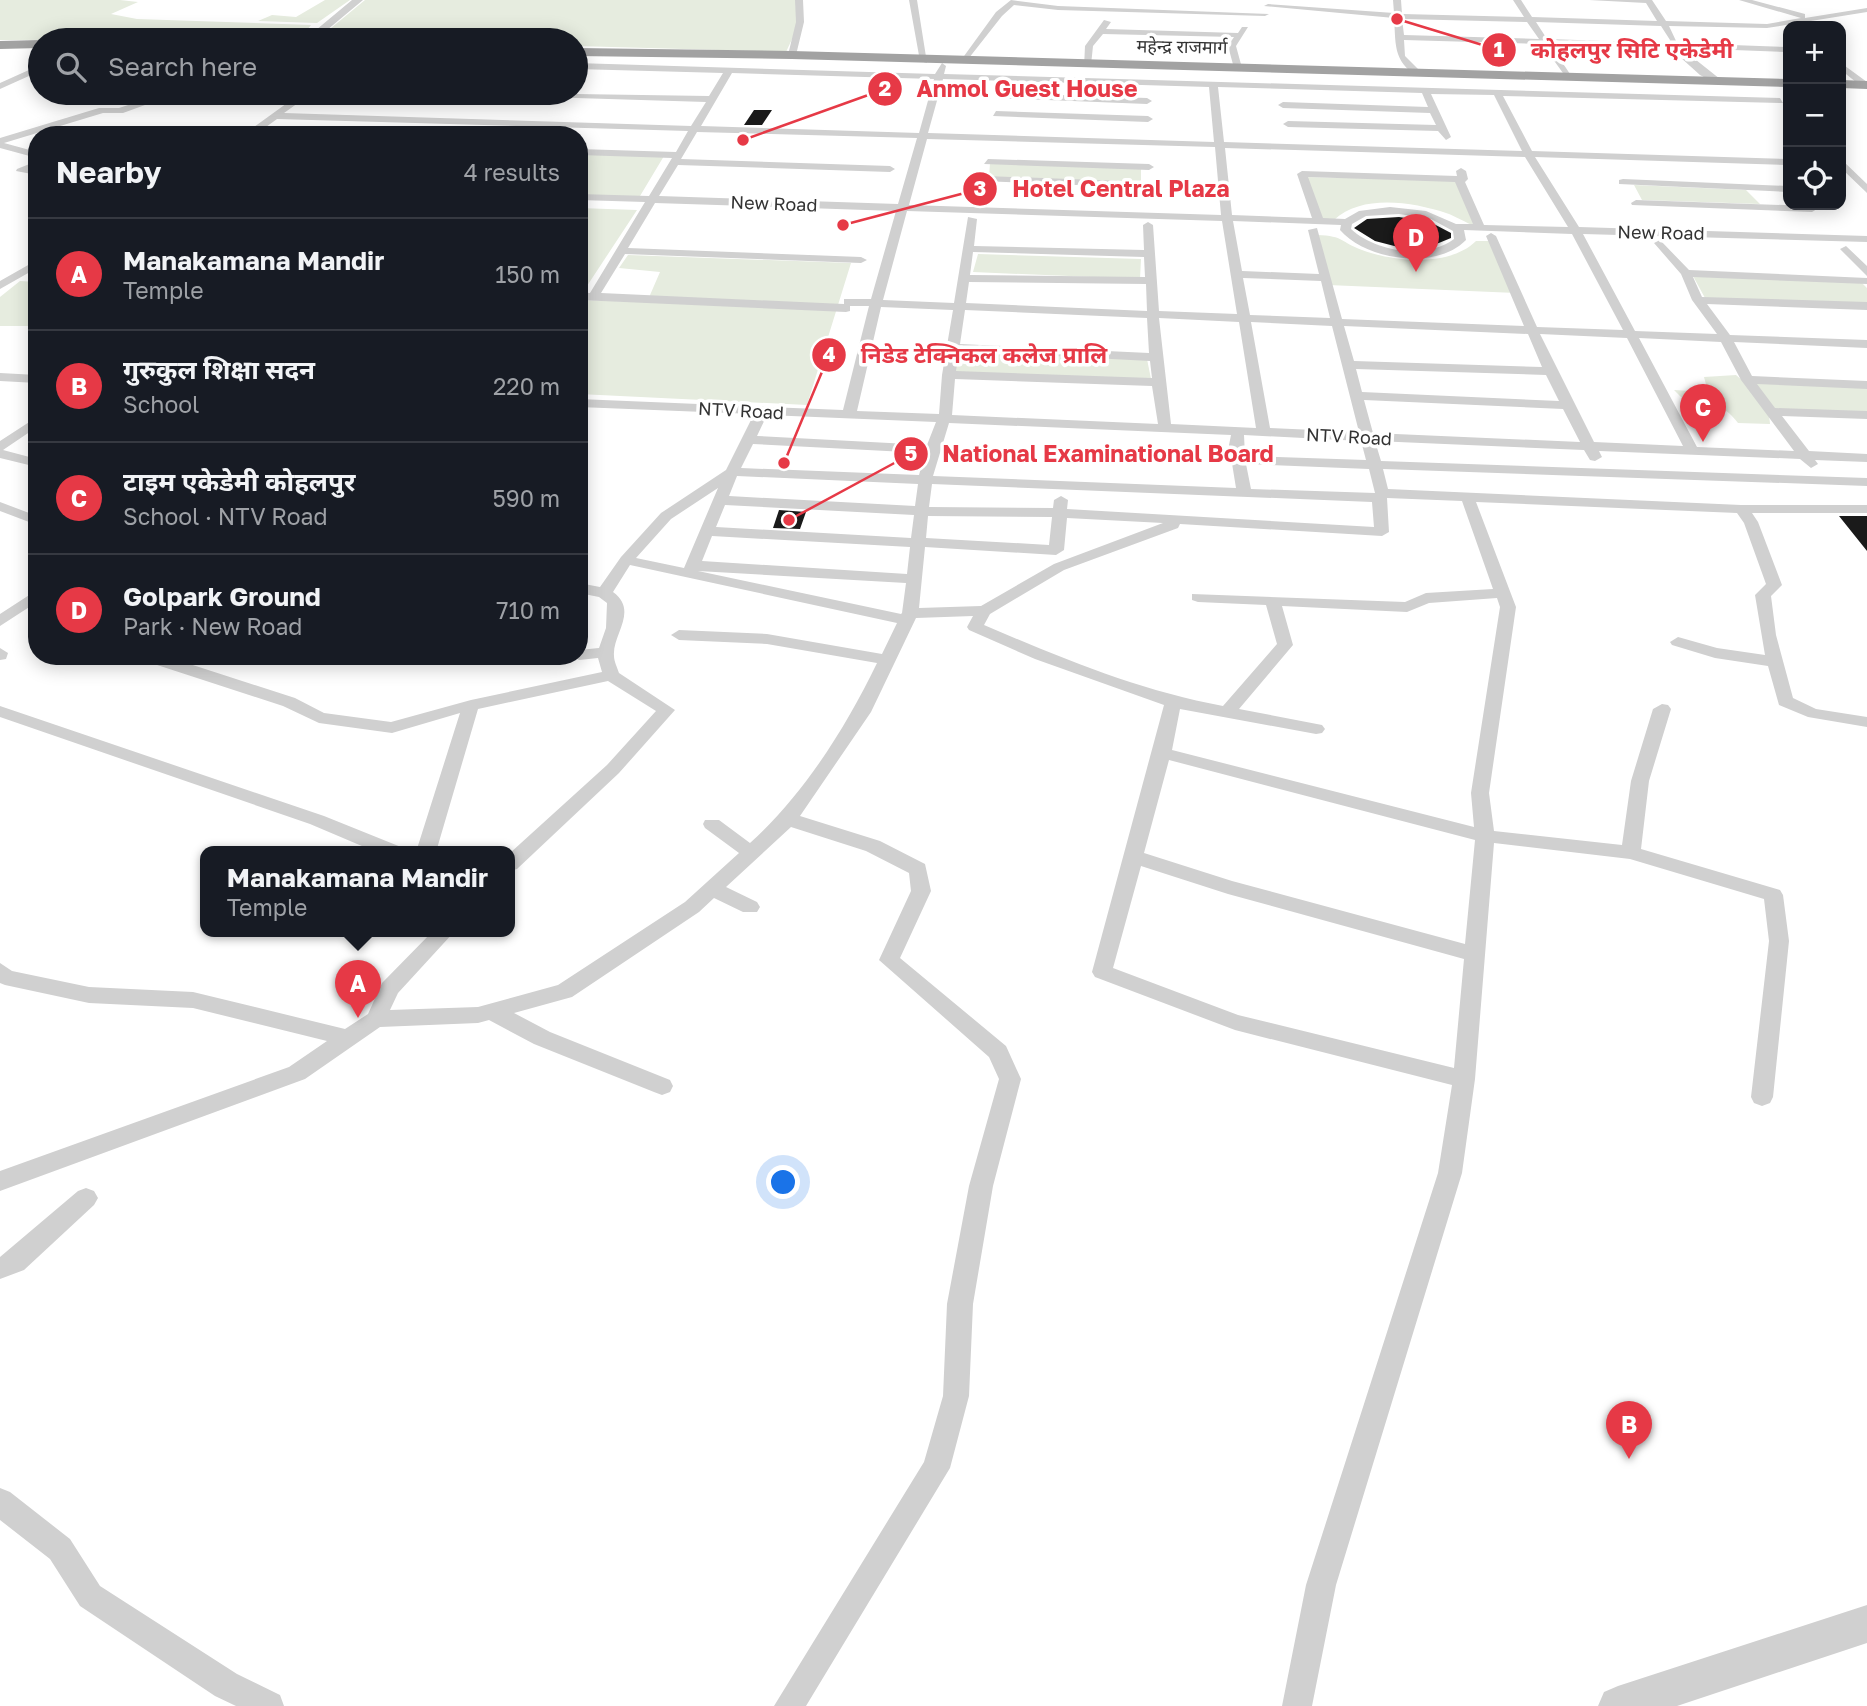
<!DOCTYPE html>
<meta charset="utf-8">
<style>
body{margin:0;font-family:"Golos Text","Noto Sans Devanagari",sans-serif;background:#242831;color:#f1f3f6}
.controls{position:absolute;right:21px;top:21px;display:grid;overflow:hidden;border-radius:14px;box-shadow:0 4px 18px #0003}
.controls button{width:63px;height:63px;display:grid;place-items:center;padding:0;border:0;border-bottom:2px solid #363941;background:#171b24;color:#f1f3f6;font:35px sans-serif}
.you{position:absolute;left:784px;top:1183px;width:24px;height:24px;margin:-18px;border:5px solid #fff;border-radius:50%;background:#1a73e8;box-shadow:0 0 0 10px #1a73e833}
.badge{display:grid;place-items:center;width:46px;height:46px;border-radius:50%;background:#e63946;color:#fff;font-size:23px;font-weight:700}
.pin{position:absolute;translate:-50% -58px;filter:drop-shadow(0 2px 4px #0008)}
.pin::after{content:'';position:absolute;top:37px;width:24px;height:21px;background:inherit;clip-path:polygon(0 0,100% 0,50% 100%)}
.popup{position:absolute;left:200px;top:846px;width:315px;height:91px;box-sizing:border-box;display:grid;place-content:center;border-radius:14px;background:#171b24;filter:drop-shadow(0 2px 5px #0005);font-size:23px;white-space:nowrap;color:#9ea1a6}
.popup b{font-size:26px;color:#f1f3f6}
.popup::after{content:'';position:absolute;left:50%;top:100%;margin-left:-14px;border:14px solid transparent;border-top-color:#171b24}
.list{margin:0;padding:0;list-style:none}
h2{display:flex;justify-content:space-between;align-items:center;height:91px;margin:0;padding:0 28px;font-size:30px}
h2 small{font-size:23px;font-weight:400;color:#9ea1a6}
.list li{display:grid;grid-template-columns:46px 1fr auto;gap:21px;align-items:center;box-sizing:border-box;height:112px;padding:0 28px;border-top:2px solid #363941}
.list b{display:block;font-size:26px;white-space:nowrap}
.list p{margin:0;font-size:23px;white-space:nowrap;color:#9ea1a6}
.list em{font-size:23px;font-style:normal;color:#9ea1a6}
.icon{flex:none;width:38px;height:38px;fill:none;stroke:currentColor;stroke-width:2;stroke-linecap:round;stroke-linejoin:round}
.map{position:relative;flex:none;width:1867px;height:1706px;overflow:hidden}
.search{position:absolute;background:#171b24;box-shadow:0 4px 18px #0003;left:28px;top:28px;width:560px;height:77px;display:flex;align-items:center;gap:18px;box-sizing:border-box;padding:0 24px;border-radius:38px;color:#9ea1a6;font-size:26px}
.panel{position:absolute;background:#171b24;box-shadow:0 4px 18px #0003;left:28px;top:126px;width:560px;height:539px;border-radius:28px}
.map>svg:first-child{display:block}
.green{fill:#e6ecdf}
.building{fill:#1a1a1a}
.lines{fill:none;stroke-linecap:round;stroke-linejoin:round}
.minor{fill:#d0d0d0;fill-rule:evenodd}
.tertiary{fill:#d0d0d0;fill-rule:evenodd}
.trunk{fill:#a2a2a2;fill-rule:evenodd}
.labels{text-anchor:middle;stroke-width:7;stroke-linejoin:round;paint-order:stroke}
.far-street-label{font-size:18px;fill:#333;stroke:#fff}
.leader{fill:none;stroke:#e63946;stroke-width:2.5}
.callout-dot{fill:#e63946;stroke:#fff;stroke-width:2.5}
.mark-label{font-size:21px;text-anchor:middle;font-weight:bold;fill:#fff}
.callout-label{font-size:23px;text-anchor:middle;font-weight:bold;fill:#e63946;stroke:#fff;stroke-width:7;stroke-linejoin:round;paint-order:stroke}
</style>
<div class="map">
<svg width="1867" height="1706" viewBox="0 0 1867 1706">
<rect width="100%" height="100%" fill="#fff"/>
<path class="green" d="M 0,0 L 120,0 L 138,2 L 111,14 L 137,19 L 311,25 L 300,39 L 0,40 Z
M 325,0 L 350,0 L 317,23 L 258,21 L 272,15 L 296,17 Z
M 365,0 L 799,0 L 800,22 L 786,52 L 576,46 L 576,40 L 319,38 Z
M 579,154 L 664,156 L 640,196 L 579,196 Z
M 990,163 L 1141,168 L 1141,183 L 989,178 Z
M 1303,177 L 1456,180 L 1476,226 C 1465,223 1456,216 1446,213 C 1412,202 1362,194 1334,220 L 1319,219 Z
M 1634,185 L 1746,190 L 1760,204 L 1642,200 Z
M 579,208 L 637,210 L 585,289 L 579,289 Z
M 1317,235 C 1345,236 1340,242 1362,250 C 1394,262 1450,267 1476,241 L 1490,241 L 1516,293 L 1328,285 Z
M 978,254 L 1141,259 L 1140,279 L 973,272 Z
M 628,255 L 851,263 L 807,405 L 579,394 L 579,300 L 647,302 L 660,272 L 619,268 Z
M 1693,276 L 1862,283 L 1867,288 L 1867,304 L 1705,298 Z
M 20,281 L 37,282 L 37,326 L 0,326 L 0,297 Z
M 958,350 L 1147,359 L 1151,379 L 952,372 Z
M 1736,375 C 1750,386 1770,405 1770,424 L 1738,423 C 1723,403 1711,403 1687,403 L 1674,390 L 1708,392 L 1704,377 Z
M 1752,381 L 1867,387 L 1867,414 L 1775,412 Z"/>
<path class="building" d="M 754,110 L 772,110 L 762,125 L 744,125 Z
M 1399,217 L 1430,222 L 1451,233 L 1451,238 L 1429,247 L 1402,248 L 1375,241 L 1354,228 L 1367,219 Z
M 779,510 L 806,512 L 800,529 L 773,528 Z
M 1839,516 L 1867,516 L 1867,551 Z"/>
<g class="lines">
<path class="minor" d="M 795,0 L 803,0 L 804,22 L 796,55 L 792,58 L 788,55 L 796,22 Z
M 909,0 L 917,0 L 927,63 L 920,61 Z
M 1011,0 L 1058,6 L 1269,14 L 1265,16 L 1058,10 L 1014,5 L 1002,16 L 965,63 L 959,63 L 996,12 Z
M 1393,0 L 1401,0 L 1402,14 L 1524,17 L 1513,0 L 1521,0 L 1532,17 L 1657,21 L 1646,3 L 1589,0 L 1652,0 L 1666,21 L 1767,24 L 1801,18 L 1739,0 L 1752,0 L 1805,14 L 1805,18 L 1867,8 L 1867,12 L 1767,28 L 1669,26 L 1677,43 L 1788,47 L 1788,52 L 1681,48 L 1720,79 L 1717,84 L 1700,75 L 1670,48 L 1550,44 L 1572,77 L 1568,80 L 1542,44 L 1404,40 L 1405,56 L 1422,73 L 1418,76 C 1392,62 1396,41 1394,18 L 1264,6 L 1268,4 L 1394,13 ZM 1402,19 L 1527,22 L 1539,39 L 1404,35 ZM 1536,22 L 1661,26 L 1670,40 L 1669,43 L 1547,39 Z
M 1104,20 L 1111,22 L 1106,29 L 1238,33 L 1242,27 L 1248,27 L 1236,46 L 1242,68 L 1238,71 L 1234,68 L 1228,46 L 1234,37 L 1103,34 L 1093,46 L 1091,65 L 1084,67 L 1085,46 Z
M 576,63 L 935,74 L 942,63 L 946,66 L 944,74 L 1780,98 L 1783,103 L 1503,96 L 1532,151 L 1788,159 L 1788,165 L 1535,157 L 1579,227 L 1867,236 L 1867,242 L 1583,234 L 1635,331 L 1717,334 L 1692,300 L 1681,274 L 1654,243 L 1660,240 L 1689,270 L 1867,278 L 1867,284 L 1693,277 L 1702,297 L 1867,302 L 1867,310 L 1707,304 L 1730,335 L 1867,340 L 1867,348 L 1734,342 L 1752,376 L 1867,381 L 1867,389 L 1757,384 L 1775,408 L 1867,411 L 1867,419 L 1782,416 L 1809,451 L 1867,454 L 1867,462 L 1815,460 L 1818,464 L 1811,468 L 1800,459 L 1599,451 L 1602,457 L 1595,461 L 1590,460 L 1584,450 L 1375,441 L 1381,461 L 1867,478 L 1867,486 L 1383,469 L 1388,489 L 1741,505 L 1867,505 L 1867,513 L 1752,513 L 1758,522 L 1782,585 L 1771,596 L 1776,635 L 1793,698 L 1816,709 L 1867,717 L 1867,727 L 1808,717 L 1779,705 L 1768,666 L 1715,658 L 1672,645 L 1670,642 L 1678,637 L 1717,648 L 1765,655 L 1755,595 L 1766,584 L 1744,523 L 1737,513 L 1476,502 L 1516,607 L 1489,793 L 1494,831 L 1622,845 L 1631,781 L 1653,709 L 1662,704 L 1668,705 L 1671,709 L 1649,781 L 1641,849 L 1780,890 L 1783,895 L 1789,941 L 1773,1097 L 1770,1103 L 1762,1106 L 1754,1103 L 1751,1097 L 1769,941 L 1764,899 L 1630,859 L 1494,843 L 1475,1079 L 1462,1173 L 1336,1585 L 1312,1706 L 1282,1706 L 1306,1585 L 1438,1173 L 1452,1085 L 1235,1030 L 1095,977 L 1092,972 L 1164,705 L 1035,659 L 969,630 L 967,627 L 973,616 L 916,618 L 871,712 L 800,816 L 880,841 L 925,864 L 931,891 L 900,958 L 1006,1046 L 1021,1079 L 993,1186 L 973,1304 L 969,1396 L 950,1468 L 806,1706 L 774,1706 L 924,1462 L 943,1396 L 947,1304 L 969,1186 L 999,1079 L 989,1057 L 879,960 L 911,891 L 909,873 L 866,851 L 791,827 L 726,887 L 757,902 L 760,907 L 757,912 L 743,912 L 714,898 L 699,912 L 572,997 L 514,1013 L 550,1032 L 670,1080 L 673,1086 L 670,1092 L 662,1095 L 654,1092 L 534,1044 L 489,1020 L 478,1023 L 380,1027 L 305,1079 L 0,1191 L 0,1171 L 289,1067 L 327,1041 L 193,1008 L 89,1003 L 5,985 L 0,983 L 0,963 L 12,971 L 89,987 L 193,992 L 345,1029 L 368,1014 L 382,983 L 432,932 L 454,932 L 398,993 L 390,1010 L 478,1007 L 558,985 L 685,902 L 739,853 L 705,828 L 703,824 L 705,820 L 719,820 L 750,843 C 804,794 845,729 877,663 L 767,644 L 679,640 L 671,635 L 679,630 L 767,634 L 882,654 L 897,623 L 630,565 L 613,592 C 639,611 612,634 614,656 C 614,661 617,667 619,673 L 675,710 L 619,773 L 517,869 L 510,871 L 510,853 L 607,765 L 656,711 L 608,681 L 478,709 L 436,852 L 416,852 L 460,713 L 392,733 L 319,723 L 283,706 L 151,663 L 149,659 L 165,656 L 295,698 L 324,713 L 391,722 L 471,700 L 602,672 L 598,658 L 579,660 L 572,656 L 579,656 L 579,650 L 599,648 L 606,628 L 607,603 L 599,597 L 579,593 L 579,583 L 600,587 L 621,557 L 661,513 L 726,470 L 754,414 L 579,407 L 579,399 L 843,410 L 869,306 L 850,306 L 850,311 L 846,312 L 579,300 L 579,292 L 590,293 L 645,202 L 579,200 L 579,194 L 649,196 L 672,158 L 579,155 L 579,149 L 676,152 L 688,131 L 277,119 L 255,135 L 243,135 L 301,93 L 312,93 L 284,113 L 691,126 L 706,102 L 511,96 L 506,93 L 709,96 L 723,73 L 576,69 ZM 732,73 L 934,79 L 919,133 L 701,126 ZM 943,79 L 1209,87 L 1214,142 L 928,133 ZM 1218,87 L 1422,93 L 1428,107 L 1283,102 L 1278,105 L 1283,108 L 1430,113 L 1436,125 L 1288,121 L 1283,124 L 1288,127 L 1438,131 L 1446,140 L 1451,137 L 1431,94 L 1494,95 L 1522,151 L 1224,142 ZM 697,132 L 917,138 L 898,204 L 659,196 L 678,165 L 890,172 L 895,169 L 890,166 L 681,159 ZM 927,139 L 1215,147 L 1221,215 L 909,205 ZM 1225,148 L 1525,157 L 1568,227 L 1484,225 L 1465,182 L 1468,179 L 1466,171 L 1461,168 L 1456,171 L 1457,176 L 1302,171 L 1297,174 L 1312,218 L 1232,215 ZM 1308,177 L 1455,182 L 1473,224 L 1456,224 L 1426,211 L 1390,207 L 1359,211 L 1345,219 L 1323,218 ZM 655,203 L 896,211 L 871,299 L 844,299 L 844,304 L 601,293 L 625,254 L 861,263 L 867,260 L 861,257 L 628,248 ZM 907,211 L 1222,221 L 1237,314 L 1159,311 L 1153,225 L 1148,222 L 1143,225 L 1144,250 L 974,246 L 977,219 L 968,217 L 954,303 L 883,300 ZM 1399,214 L 1431,219 L 1453,231 L 1454,239 C 1426,260 1376,252 1351,229 L 1352,224 L 1366,216 ZM 1233,221 L 1341,225 L 1340,230 C 1366,260 1436,271 1466,240 L 1464,230 L 1572,234 L 1623,330 L 1537,327 L 1496,236 L 1491,233 L 1486,236 L 1524,326 L 1342,319 L 1317,228 L 1308,230 L 1319,274 L 1242,271 ZM 973,252 L 1144,257 L 1145,277 L 970,275 ZM 1243,278 L 1321,281 L 1330,318 L 1250,315 ZM 969,282 L 1146,284 L 1147,311 L 966,303 ZM 881,307 L 953,310 L 942,375 L 939,414 L 857,411 ZM 965,310 L 1147,318 L 1149,353 L 960,344 ZM 1159,318 L 1239,322 L 1256,428 L 1171,424 ZM 1251,322 L 1332,326 L 1359,432 L 1270,428 ZM 1344,326 L 1528,334 L 1542,367 L 1354,361 ZM 1540,334 L 1627,338 L 1683,446 L 1594,442 ZM 1639,338 L 1721,342 L 1741,380 L 1794,451 L 1697,447 ZM 959,351 L 1150,361 L 1152,378 L 956,371 ZM 1356,369 L 1546,375 L 1559,401 L 1362,392 ZM 955,379 L 1152,386 L 1158,424 L 952,415 ZM 1364,400 L 1563,409 L 1580,442 L 1373,433 ZM 767,415 L 936,422 L 927,445 L 757,436 ZM 949,423 L 1231,435 L 1229,445 L 1236,488 L 933,476 ZM 1244,435 L 1361,441 L 1366,460 L 1245,456 ZM 753,444 L 925,453 L 919,475 L 741,468 ZM 1246,464 L 1369,469 L 1375,493 L 1251,489 ZM 737,476 L 918,484 L 915,506 L 729,496 ZM 932,484 L 1372,502 L 1374,527 L 1067,509 L 1068,500 L 1061,496 L 1054,500 L 1053,508 L 929,507 ZM 718,488 L 684,568 L 636,558 L 671,519 ZM 1387,498 L 1462,501 L 1493,589 L 1426,593 L 1405,602 L 1192,594 L 1192,600 L 1198,602 L 1266,605 L 1277,644 L 1223,706 C 1140,691 1061,658 984,625 L 990,614 L 1064,570 L 1178,528 L 1180,524 L 1382,536 L 1389,532 ZM 725,505 L 914,515 L 911,538 L 716,527 ZM 928,516 L 1052,517 L 1049,545 L 926,538 ZM 1067,518 L 1163,523 L 1054,564 L 981,606 L 919,608 L 925,547 L 1056,555 L 1064,550 ZM 712,536 L 910,547 L 907,574 L 702,561 ZM 698,571 L 906,583 L 902,613 L 901,614 ZM 1497,598 L 1500,607 L 1471,793 L 1474,827 L 1172,750 L 1180,709 L 1316,734 L 1322,733 L 1325,729 L 1322,725 L 1239,709 L 1293,645 L 1282,606 L 1407,612 L 1429,603 ZM 1169,760 L 1475,840 L 1465,944 L 1232,881 L 1144,853 ZM 1141,866 L 1228,894 L 1464,959 L 1454,1068 L 1238,1015 L 1113,968 Z
M 1841,63 L 1867,82 L 1867,87 L 1862,87 L 1841,70 Z
M 40,65 L 40,71 L 0,89 L 0,83 Z
M 165,93 L 178,93 L 123,113 L 103,113 L 4,143 L 37,152 L 37,158 L 0,148 L 0,138 L 99,108 L 119,108 Z
M 998,93 L 1147,98 L 1152,101 L 1147,104 L 995,98 Z
M 996,111 L 1148,116 L 1153,119 L 1148,122 L 993,116 Z
M 988,159 L 1149,164 L 1154,167 L 1149,170 L 984,164 Z
M 1841,159 L 1867,184 L 1867,193 L 1841,168 Z
M 37,161 L 37,175 L 16,171 L 17,169 Z
M 986,176 L 1149,182 L 1154,185 L 1149,188 L 982,181 L 981,179 Z
M 1623,179 L 1788,186 L 1788,192 L 1619,184 L 1619,180 Z
M 1636,200 L 1812,206 L 1817,209 L 1812,212 L 1632,205 L 1631,203 Z
M 1846,246 L 1867,266 L 1867,276 L 1840,249 Z
M 37,260 L 37,268 L 0,289 L 0,281 Z
M 0,373 L 37,375 L 37,383 L 0,381 Z
M 37,417 L 37,427 L 3,450 L 37,459 L 37,467 L 0,458 L 0,441 Z
M 0,502 L 37,516 L 37,525 L 0,511 Z
M 37,590 L 37,602 L 0,626 L 0,614 Z
M 0,648 L 8,653 L 6,659 L 0,660 Z
M 459,656 L 570,656 C 558,668 471,668 459,656 Z
M 0,706 L 324,816 L 401,847 L 403,852 L 376,852 L 310,824 L 0,717 Z
M 86,1188 L 94,1191 L 98,1198 L 94,1205 L 24,1270 L 0,1279 L 0,1257 L 78,1191 Z
M 0,1488 L 10,1492 L 70,1539 L 100,1586 L 237,1674 L 280,1695 L 284,1706 L 236,1706 L 215,1696 L 80,1606 L 50,1559 L 0,1520 Z"/>
<path class="tertiary" d="M 352,0 L 363,0 L 315,40 L 304,40 Z
M 1867,1605 L 1867,1643 L 1677,1706 L 1598,1706 L 1604,1692 L 1618,1686 Z"/>
<path class="trunk" d="M 40,40 L 40,48 L 0,49 L 0,41 Z
M 576,48 L 792,51 L 1788,79 L 1788,87 L 792,59 L 576,56 Z
M 1841,80 L 1867,81 L 1867,89 L 1841,88 Z"/>
</g>
<g class="labels">
<g class="far-street-label">
<text transform="translate(1182 47) rotate(1)" y="6">महेन्द्र राजमार्ग</text>
<text transform="translate(774 204) rotate(2)" y="6">New Road</text>
<text transform="translate(1661 233) rotate(1)" y="6">New Road</text>
<text transform="translate(741 411) rotate(3)" y="6">NTV Road</text>
<text transform="translate(1349 437) rotate(3)" y="6">NTV Road</text>
</g>
</g>
<path class="leader" d="M1397 19L1499 50M743 140L885 89M843 225L980 189M784 463L829 355M789 520L911 454"/>
<g class="callout-dot">
<circle cx="1397" cy="19" r="7"/>
<circle cx="743" cy="140" r="7"/>
<circle cx="843" cy="225" r="7"/>
<circle cx="784" cy="463" r="7"/>
<circle cx="789" cy="520" r="7"/>
<circle cx="1499" cy="50" r="18"/>
<circle cx="885" cy="89" r="18"/>
<circle cx="980" cy="189" r="18"/>
<circle cx="829" cy="355" r="18"/>
<circle cx="911" cy="454" r="18"/>
</g>
<g class="mark-label">
<text x="1499" y="57">1</text>
<text x="885" y="96">2</text>
<text x="980" y="196">3</text>
<text x="829" y="362">4</text>
<text x="911" y="461">5</text>
</g>
<g class="callout-label">
<text x="1632" y="58">कोहलपुर सिटि एकेडेमी</text>
<text x="1027" y="97">Anmol Guest House</text>
<text x="1121" y="197">Hotel Central Plaza</text>
<text x="984" y="363">निडेड टेक्निकल कलेज प्रालि</text>
<text x="1108" y="462">National Examinational Board</text>
</g>
</svg>
<div class="controls">
<button>+</button>
<button>−</button>
<button><svg class="icon" aria-label="locate" viewBox="0 0 24 24"><circle cx="12" cy="12" r="6"/><path d="M12 2v4M12 18v4M2 12h4M18 12h4"/></svg></button>
</div>
<div class="you"></div>
<div class="pin badge" style="left:358px;top:1018px">A</div>
<div class="popup"><b>Manakamana Mandir</b>Temple</div>
<div class="pin badge" style="left:1629px;top:1459px">B</div>
<div class="pin badge" style="left:1703px;top:442px">C</div>
<div class="pin badge" style="left:1416px;top:272px">D</div>
<div class="search"><svg class="icon" aria-label="search" viewBox="0 0 24 24"><circle cx="10" cy="10" r="6"/><path d="M15 15l6 6"/></svg>Search here</div>
<section class="panel">
<h2>Nearby<small>4 results</small></h2>
<ul class="list">
<li><span class="badge">A</span><div><b>Manakamana Mandir</b><p>Temple</p></div><em>150 m</em></li>
<li><span class="badge">B</span><div><b>गुरुकुल शिक्षा सदन</b><p>School</p></div><em>220 m</em></li>
<li><span class="badge">C</span><div><b>टाइम एकेडेमी कोहलपुर</b><p>School · NTV Road</p></div><em>590 m</em></li>
<li><span class="badge">D</span><div><b>Golpark Ground</b><p>Park · New Road</p></div><em>710 m</em></li>
</ul>
</section>
</div>
